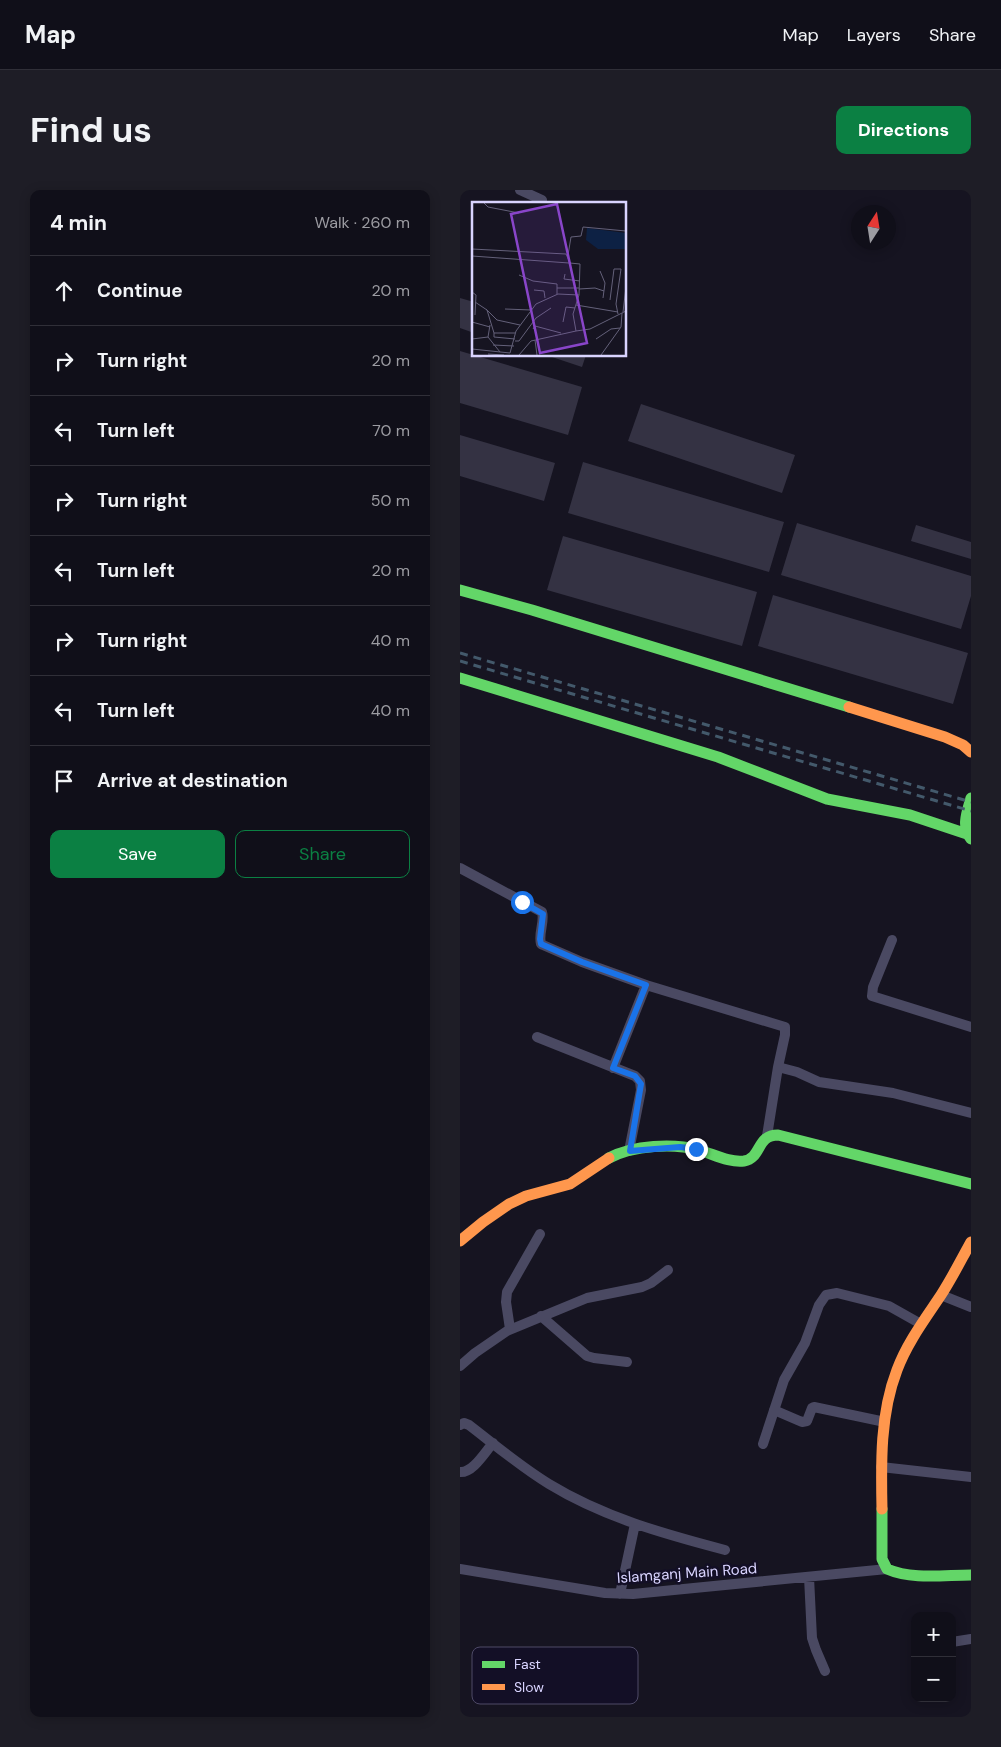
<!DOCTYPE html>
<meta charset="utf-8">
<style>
body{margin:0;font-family:"DM Sans",sans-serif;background:#1e1d26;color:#f1f3f6}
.controls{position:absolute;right:15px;bottom:15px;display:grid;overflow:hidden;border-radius:10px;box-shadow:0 2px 12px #0003}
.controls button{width:45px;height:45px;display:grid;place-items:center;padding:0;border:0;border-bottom:1px solid #302f38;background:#100f19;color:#f1f3f6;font:25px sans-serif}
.compass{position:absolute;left:391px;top:15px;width:45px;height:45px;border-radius:50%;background:#100f19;box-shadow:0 2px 12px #0003;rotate:12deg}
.stop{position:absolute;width:15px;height:15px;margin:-11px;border:4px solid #1a73e8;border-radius:50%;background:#fff}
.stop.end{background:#1a73e8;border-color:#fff;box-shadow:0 1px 5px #0008}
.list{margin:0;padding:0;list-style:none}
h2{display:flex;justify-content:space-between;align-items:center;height:65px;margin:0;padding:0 20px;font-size:21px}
h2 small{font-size:16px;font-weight:400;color:#9c9ca2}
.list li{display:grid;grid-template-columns:32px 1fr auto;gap:15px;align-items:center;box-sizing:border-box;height:70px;padding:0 20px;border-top:1px solid #302f38}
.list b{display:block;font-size:19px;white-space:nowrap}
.list em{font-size:16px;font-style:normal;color:#9c9ca2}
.actions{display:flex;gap:10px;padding:15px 20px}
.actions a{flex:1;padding:11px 0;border:1px solid #0b8043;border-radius:10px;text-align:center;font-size:18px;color:#0b8043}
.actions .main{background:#0b8043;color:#fff}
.icon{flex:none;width:28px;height:28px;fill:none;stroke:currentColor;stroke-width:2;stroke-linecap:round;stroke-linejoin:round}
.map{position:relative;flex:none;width:511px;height:1527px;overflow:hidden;border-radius:10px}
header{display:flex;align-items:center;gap:30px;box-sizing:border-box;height:70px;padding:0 25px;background:#100f19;border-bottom:1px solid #302f38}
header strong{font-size:24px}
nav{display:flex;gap:28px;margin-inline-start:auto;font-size:18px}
.intro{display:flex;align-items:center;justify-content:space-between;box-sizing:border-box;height:120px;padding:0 30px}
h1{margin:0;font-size:35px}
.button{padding:12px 22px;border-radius:10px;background:#0b8043;color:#fff;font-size:18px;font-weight:700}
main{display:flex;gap:30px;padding:0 30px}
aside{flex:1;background:#100f19;border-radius:10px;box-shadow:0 2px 12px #0003}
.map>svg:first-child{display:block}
.building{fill:#343243}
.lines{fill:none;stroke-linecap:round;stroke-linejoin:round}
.street{stroke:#4a4962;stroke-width:10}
.fast{stroke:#63d668;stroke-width:11}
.slow{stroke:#ff974d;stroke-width:11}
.rail{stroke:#43596b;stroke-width:3;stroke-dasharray:8 6;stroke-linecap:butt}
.route{stroke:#1a73e8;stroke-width:6}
.labels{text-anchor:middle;stroke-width:5;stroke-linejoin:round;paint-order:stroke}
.street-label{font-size:15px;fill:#d9d4ff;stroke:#130f26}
.inset-road{fill:none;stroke:#64617a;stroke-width:1}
.view{fill:#8945c9;fill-opacity:0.15;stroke:#8945c9;stroke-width:2.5}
.inset-edge{fill:none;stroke:#d9d4ff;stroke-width:2.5}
.key{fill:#130f26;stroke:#4e4a67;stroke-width:1}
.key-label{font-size:14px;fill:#d9d4ff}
</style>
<header>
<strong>Map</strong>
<nav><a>Map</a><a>Layers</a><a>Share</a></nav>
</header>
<div class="intro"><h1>Find us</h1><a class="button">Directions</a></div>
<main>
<aside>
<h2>4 min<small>Walk · 260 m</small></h2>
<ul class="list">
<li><svg class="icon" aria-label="ahead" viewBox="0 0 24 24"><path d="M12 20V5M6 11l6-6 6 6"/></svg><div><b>Continue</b></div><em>20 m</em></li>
<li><svg class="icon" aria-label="right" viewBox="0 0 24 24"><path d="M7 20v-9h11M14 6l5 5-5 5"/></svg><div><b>Turn right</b></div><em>20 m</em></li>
<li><svg class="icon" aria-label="left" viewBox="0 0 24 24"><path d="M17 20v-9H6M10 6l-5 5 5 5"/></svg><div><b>Turn left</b></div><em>70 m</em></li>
<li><svg class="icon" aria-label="right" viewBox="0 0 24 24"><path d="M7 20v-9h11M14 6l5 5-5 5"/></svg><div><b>Turn right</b></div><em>50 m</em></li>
<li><svg class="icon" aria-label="left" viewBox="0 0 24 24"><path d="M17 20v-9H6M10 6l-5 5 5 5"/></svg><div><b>Turn left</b></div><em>20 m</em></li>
<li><svg class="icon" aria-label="right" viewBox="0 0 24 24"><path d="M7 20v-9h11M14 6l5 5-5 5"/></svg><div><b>Turn right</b></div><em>40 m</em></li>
<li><svg class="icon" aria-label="left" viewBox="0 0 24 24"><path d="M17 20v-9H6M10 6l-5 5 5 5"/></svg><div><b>Turn left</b></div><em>40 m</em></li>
<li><svg class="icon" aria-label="arrive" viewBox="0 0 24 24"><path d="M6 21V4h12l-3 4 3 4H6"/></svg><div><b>Arrive at destination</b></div></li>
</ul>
<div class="actions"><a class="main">Save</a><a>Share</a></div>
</aside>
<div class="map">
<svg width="511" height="1527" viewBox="0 0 511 1527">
<rect width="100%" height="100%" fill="#161421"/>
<path class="building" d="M 0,108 L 14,112 L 14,143 L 0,138 Z
M 0,161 L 122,197 L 108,245 L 0,213 Z
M 86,165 L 126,165 L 122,177 Z
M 181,214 L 335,265 L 322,303 L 168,251 Z
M 0,245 L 95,273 L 84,311 L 0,286 Z
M 123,272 L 324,332 L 309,382 L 108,323 Z
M 337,333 L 511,386 L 511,406 L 501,439 L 321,385 Z
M 456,335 L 511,352 L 511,369 L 451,351 Z
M 103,346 L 297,402 L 282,456 L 87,400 Z
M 313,405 L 508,463 L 493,514 L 298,456 Z"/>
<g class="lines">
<path class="street" d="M 60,0 L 82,10
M 0,678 L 82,722 C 85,732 78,743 81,754 L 83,755 L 122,772 L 186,795 L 325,837 L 325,845 L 318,877 L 307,946
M 432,750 L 413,797 L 412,806 L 511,837
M 77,847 L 175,886 L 180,891 L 181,900 L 169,961
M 318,877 L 337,882 L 359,892 L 433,903 L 511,923
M 153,878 L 186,795
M 481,1105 L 511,1117
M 81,1126 L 127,1166 L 134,1168 L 167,1172
M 50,1139 L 46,1112 L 47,1102 L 80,1044
M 0,1176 L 15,1163 L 47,1141 L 127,1108 L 182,1097 L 191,1093 L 208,1080
M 314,1220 L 342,1232 L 347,1231 L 352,1218 L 354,1217 L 425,1232
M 0,1235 L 4,1233 L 9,1235 C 35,1255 61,1277 89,1294 C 143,1327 204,1344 265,1360
M 303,1254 L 324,1190 L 345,1153 L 359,1115 L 366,1105 L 377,1103 L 429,1116 L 461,1134
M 421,1277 L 511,1287
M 0,1282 C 13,1283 25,1262 33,1253
M 0,1379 L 145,1403 L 173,1404 L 427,1379
M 349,1387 L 352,1448 L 356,1460 L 365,1481
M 160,1404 L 175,1334
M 492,1452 L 511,1449"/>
<path class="fast" d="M 0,400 L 72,420 L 389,517
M 0,488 L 258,567 L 367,609 L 450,625 L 507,644
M 511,608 C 507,622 501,637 511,649
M 149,968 C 174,955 213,953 239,960 C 253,964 270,973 284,971 C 302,968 296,945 318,945 L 511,994
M 422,1319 L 422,1369 L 427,1379 C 452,1390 484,1385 511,1385"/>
<path class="slow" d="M 389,517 L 485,547 L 503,555 L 511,562
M 0,1051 L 23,1032 L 49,1014 L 66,1006 L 110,994 L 149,968
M 422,1319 C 421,1273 420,1224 437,1180 C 447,1153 465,1129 481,1105 C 492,1088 501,1070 511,1052"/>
<path class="rail" d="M 0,463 L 511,612
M 0,471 L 511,621"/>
</g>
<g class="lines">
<path class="route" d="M 62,712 L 83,724 L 80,749 L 81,754 L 122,772 L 186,795 L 153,878 L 175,886 L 181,894 L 170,961 L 220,957 L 236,959"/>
</g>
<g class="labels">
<g class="street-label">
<text transform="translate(227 1383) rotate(-4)" y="5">Islamganj Main Road</text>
</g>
</g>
<g transform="translate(12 12)">
<rect width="154" height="154" fill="#161421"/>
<path d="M 115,26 L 154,31 L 154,47 L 126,47 L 114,38 Z" fill="#0d2144"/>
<path class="inset-road" d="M 11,0 L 16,5 L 47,11M 0,47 L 94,52 L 98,61 L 108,62 L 107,93 L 101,112 L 104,129 L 118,127 L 154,109M 96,53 L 99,35 L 109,34 L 111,25 L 154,29M 0,54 L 97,61M 128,69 L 133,81 L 131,96M 93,72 L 92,77 L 108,79M 47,73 L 61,79 L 85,82 L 85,92M 85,86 L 107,86M 107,87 L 123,86 L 132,89M 62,88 L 72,89 L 73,96M 0,90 L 4,93 L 3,113M 138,98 L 142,67 L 149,67 L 144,102 L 146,112M 3,100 L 15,108 L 22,131 L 43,131M 104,103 L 146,110M 14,107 L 25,118 L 48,123M 33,107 L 59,108M 151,110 L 154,85M 0,120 L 18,125M 91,120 L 94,105 L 103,106M 61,127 L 63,124 L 89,131M 22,131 L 22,135 L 43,137M 16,135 L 28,150M 0,137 L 16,135 L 18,123M 124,137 L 139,127 L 148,126M 63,138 L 65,153M 43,139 L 47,139 L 64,116 L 79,106M 21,143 L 42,144M 0,147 L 38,151 L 44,129 L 64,102 L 86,92 L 107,93M 16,152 L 32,153M 47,153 L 59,139 L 104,129M 129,153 L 149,125 L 150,111"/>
<path class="view" d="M 85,2 L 115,141 L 68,151 L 39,12 Z"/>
<rect width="154" height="154" class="inset-edge"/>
</g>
<rect x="12" y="1457" width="166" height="57" rx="8" class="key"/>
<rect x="22" y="1471" width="23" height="7" fill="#63d668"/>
<rect x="22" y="1494" width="23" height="6" fill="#ff974d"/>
<g class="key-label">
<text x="54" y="1479">Fast</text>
<text x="54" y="1502">Slow</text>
</g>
</svg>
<div class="controls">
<button>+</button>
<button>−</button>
</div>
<svg class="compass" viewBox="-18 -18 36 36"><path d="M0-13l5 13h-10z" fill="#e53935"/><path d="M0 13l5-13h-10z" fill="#9c9ca2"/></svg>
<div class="stop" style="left:62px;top:712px"></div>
<div class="stop end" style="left:236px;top:959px"></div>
</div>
</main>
